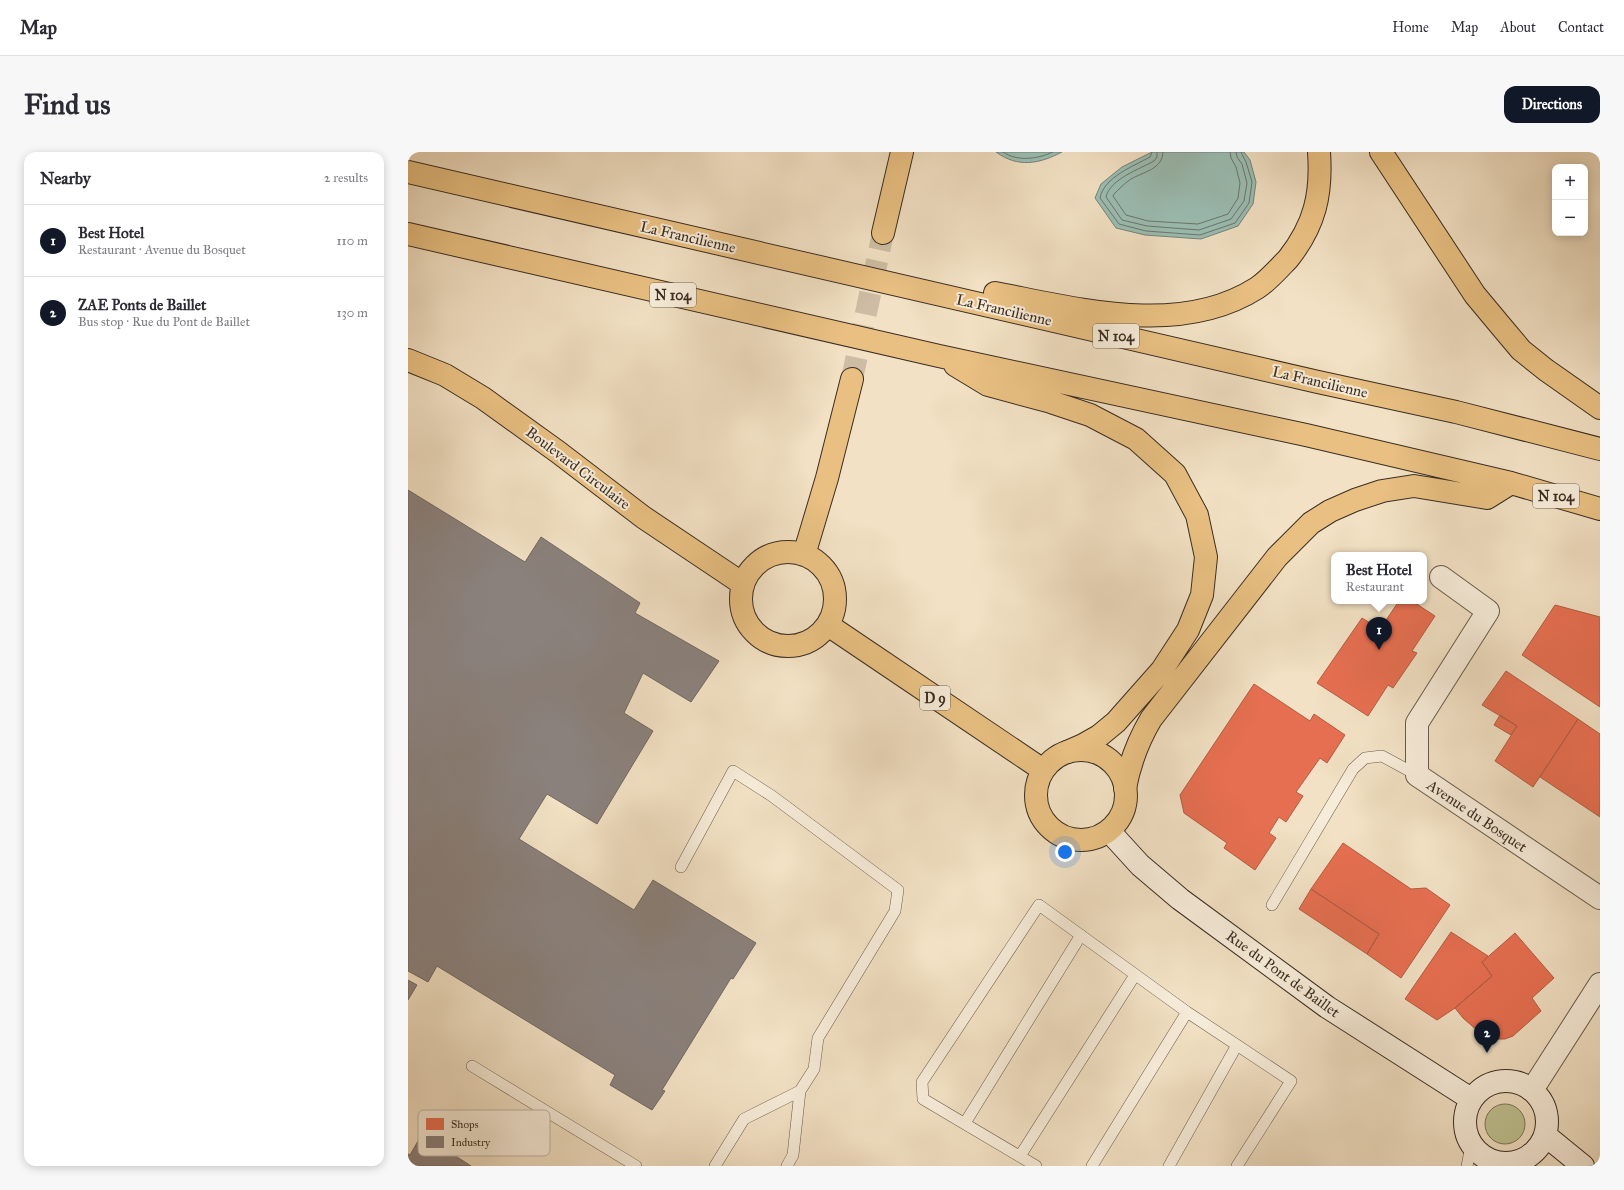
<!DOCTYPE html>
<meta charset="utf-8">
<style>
body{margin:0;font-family:"IM FELL Great Primer",serif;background:#f7f7f7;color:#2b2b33}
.controls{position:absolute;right:12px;top:12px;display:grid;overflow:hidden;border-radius:8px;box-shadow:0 2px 10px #0003}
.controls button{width:36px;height:36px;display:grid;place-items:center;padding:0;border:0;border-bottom:1px solid #e1e1e2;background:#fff;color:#2b2b33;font:20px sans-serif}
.you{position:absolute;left:657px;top:700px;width:14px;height:14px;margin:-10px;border:3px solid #fff;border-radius:50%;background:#1a73e8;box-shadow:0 0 0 6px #1a73e833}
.badge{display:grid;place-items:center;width:26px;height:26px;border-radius:50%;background:#111827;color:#fff;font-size:13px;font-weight:700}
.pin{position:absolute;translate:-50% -33px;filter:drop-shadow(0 1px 2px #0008)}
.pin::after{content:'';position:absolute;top:21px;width:14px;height:12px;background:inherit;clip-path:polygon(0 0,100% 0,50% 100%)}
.popup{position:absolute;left:923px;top:400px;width:96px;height:52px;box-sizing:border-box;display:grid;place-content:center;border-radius:8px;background:#fff;filter:drop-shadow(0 1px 3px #0005);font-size:13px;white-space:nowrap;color:#7c7c81}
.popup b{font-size:15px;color:#2b2b33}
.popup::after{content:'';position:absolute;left:50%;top:100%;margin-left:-8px;border:8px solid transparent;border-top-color:#fff}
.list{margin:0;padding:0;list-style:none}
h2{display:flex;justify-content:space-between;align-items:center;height:52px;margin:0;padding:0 16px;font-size:17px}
h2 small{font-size:13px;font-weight:400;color:#7c7c81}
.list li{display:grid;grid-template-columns:26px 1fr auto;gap:12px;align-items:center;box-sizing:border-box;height:72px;padding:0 16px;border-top:1px solid #e1e1e2}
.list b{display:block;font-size:15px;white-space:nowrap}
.list p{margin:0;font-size:13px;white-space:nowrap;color:#7c7c81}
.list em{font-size:13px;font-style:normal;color:#7c7c81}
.map{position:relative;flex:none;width:1192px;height:1014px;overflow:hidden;border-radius:12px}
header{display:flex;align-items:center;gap:24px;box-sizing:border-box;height:56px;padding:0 20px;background:#fff;border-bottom:1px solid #e1e1e2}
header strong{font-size:19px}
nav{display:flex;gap:22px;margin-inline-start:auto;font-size:14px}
.intro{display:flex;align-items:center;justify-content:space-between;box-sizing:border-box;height:96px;padding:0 24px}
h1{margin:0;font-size:28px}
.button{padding:10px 18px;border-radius:12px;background:#111827;color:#fff;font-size:14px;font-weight:700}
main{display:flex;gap:24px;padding:0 24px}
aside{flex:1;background:#fff;border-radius:12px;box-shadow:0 2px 10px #0003}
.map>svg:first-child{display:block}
.green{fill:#bfc190;stroke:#7c7759}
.water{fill:#9bbeb4;stroke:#74847a}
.shops{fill:#e76f51;stroke:#b35b43}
.industry{fill:#8a817c;stroke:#726861}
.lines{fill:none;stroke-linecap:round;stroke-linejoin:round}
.shore{stroke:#6a766b;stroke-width:1}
.primary-tunnel{stroke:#cdbda4;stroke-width:22;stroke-dasharray:22 11;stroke-linecap:butt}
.lane-casing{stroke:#685a4a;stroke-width:12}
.street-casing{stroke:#685a4a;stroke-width:24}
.secondary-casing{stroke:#3a2d22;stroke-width:24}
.primary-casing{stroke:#3a2d22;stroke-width:24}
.highway-casing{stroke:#3a2d22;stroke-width:24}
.lane{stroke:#f7ecd9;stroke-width:11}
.street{stroke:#f7ecd9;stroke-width:22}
.secondary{stroke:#f7ecd9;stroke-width:22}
.primary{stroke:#e9c082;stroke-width:22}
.highway{stroke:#e9c082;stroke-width:22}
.labels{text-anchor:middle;stroke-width:4;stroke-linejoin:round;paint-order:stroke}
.shield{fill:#f7ecd9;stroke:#736659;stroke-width:1}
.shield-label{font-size:14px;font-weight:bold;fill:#3a2d22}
.street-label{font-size:15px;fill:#3a2d22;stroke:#f7ecd9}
.key{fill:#f7ecd9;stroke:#beb3a2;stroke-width:1}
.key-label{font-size:11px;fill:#3a2d22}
</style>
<header>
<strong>Map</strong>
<nav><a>Home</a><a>Map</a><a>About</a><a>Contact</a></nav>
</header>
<div class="intro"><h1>Find us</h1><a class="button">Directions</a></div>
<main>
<aside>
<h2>Nearby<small>2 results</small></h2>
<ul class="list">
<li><span class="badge">1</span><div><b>Best Hotel</b><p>Restaurant · Avenue du Bosquet</p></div><em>110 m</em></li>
<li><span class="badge">2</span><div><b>ZAE Ponts de Baillet</b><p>Bus stop · Rue du Pont de Baillet</p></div><em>130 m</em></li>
</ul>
</aside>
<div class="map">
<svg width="1192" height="1014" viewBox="0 0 1192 1014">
<rect width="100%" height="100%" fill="#f2e1c4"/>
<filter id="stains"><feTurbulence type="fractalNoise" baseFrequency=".005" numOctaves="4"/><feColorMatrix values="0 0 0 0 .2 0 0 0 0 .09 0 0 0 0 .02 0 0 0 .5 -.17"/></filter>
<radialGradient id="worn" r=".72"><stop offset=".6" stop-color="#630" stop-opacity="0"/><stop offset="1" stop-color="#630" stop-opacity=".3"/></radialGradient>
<path class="green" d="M1077 972a20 20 0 1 1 40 0a20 20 0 1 1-40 0Z"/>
<path class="water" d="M 588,0 L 654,0 C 631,12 610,16 588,0 Z
M 744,0 L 836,0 L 842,8 L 848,30 L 845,52 L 830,74 L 793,87 L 737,83 L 708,76 L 687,46 L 693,32 L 714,15 Z"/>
<path class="shops" d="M 991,449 L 1004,449 L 1027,464 L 1004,499 L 1009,501 L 985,536 L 980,533 L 960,564 L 909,531 L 954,466 L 972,477 Z
M 1147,453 L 1192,465 L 1192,555 L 1114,503 Z
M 1098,519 L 1170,567 L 1125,635 L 1087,609 L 1109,574 L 1074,553 Z
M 846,532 L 902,569 L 906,562 L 937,583 L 919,611 L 912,606 L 888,640 L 895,644 L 878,670 L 871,665 L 861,681 L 868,686 L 847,718 L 816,696 L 819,691 L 776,661 L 772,643 Z
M 1092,563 L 1109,574 L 1103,583 L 1086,573 Z
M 1170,567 L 1192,582 L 1192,665 L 1132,625 Z
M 935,691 L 1003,737 L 1018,736 L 1042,753 L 993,826 L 959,802 L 971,782 L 903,737 Z
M 903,737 L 971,782 L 959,802 L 891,757 Z
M 1043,780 L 1080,804 L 1074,810 L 1084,824 L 1047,856 L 1029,868 L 997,847 Z
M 1107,781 L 1146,826 L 1124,846 L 1133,859 L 1105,884 L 1097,887 L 1083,887 L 1071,880 L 1055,866 L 1047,856 L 1084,824 L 1074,810 Z"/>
<path class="industry" d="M 0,338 L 117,410 L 133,385 L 232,451 L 227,461 L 311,509 L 283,550 L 235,521 L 216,561 L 245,579 L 189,672 L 139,642 L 111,687 L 226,758 L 245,728 L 348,791 L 325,827 L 323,826 L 254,938 L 257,939 L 244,958 L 202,933 L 207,923 L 29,814 L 20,830 L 0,819 Z
M 0,828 L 9,833 L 0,848 Z
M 13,984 L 46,1003 L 63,1014 L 0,1014 L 0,1002 L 2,1003 Z"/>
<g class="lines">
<path class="shore" d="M 595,0 C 609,10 630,7 645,0
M 744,0 L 742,5 C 726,14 696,25 692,46 L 711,72 L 738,79 L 792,83 L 827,71 L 841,51 L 844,30 L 838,10 L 833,0
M 749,0 L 749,5 L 746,9 C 732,17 702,27 698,45 L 714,68 L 739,74 L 791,78 L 823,67 L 836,49 L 839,31 L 834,12 L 829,5 L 828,0
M 755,0 C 755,17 735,20 723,27 C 717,31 711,37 706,42 L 705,44 L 718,63 L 740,69 L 790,72 L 820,62 L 830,46 L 832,31 L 828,15 L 823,6 L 822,0"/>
<path class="primary-tunnel" d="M 444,227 L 475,81"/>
<defs>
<path id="lane" d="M 273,715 L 325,619 L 364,644 L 490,738 L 487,759 L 410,886 L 406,917 L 392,939 L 385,1003 L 379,1014
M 864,753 L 945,617 L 957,606 L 974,604 L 1009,623
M 779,860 L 883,929 L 829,1014
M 64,914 L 228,1014
M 557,971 L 673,783
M 612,1004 L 727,823
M 307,1014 L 336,967 L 392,939
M 628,1014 L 515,947 L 514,930 L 631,753 L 779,860 L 684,1014
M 761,1014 L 829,893
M 1059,1014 L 1063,994
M 1088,1014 L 1092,1011"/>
<path id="street" d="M 1033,425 L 1080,459 L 1009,571 L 1009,623 L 1192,746
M 1124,938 L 1192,832"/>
<path id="secondary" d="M 701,679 L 732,713 L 772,747 L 919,855 L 1063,947
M1057 970a41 41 0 1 1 82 0a41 41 0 1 1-82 0Z
M 1137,983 L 1175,1014"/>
<path id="primary" d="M 475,81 L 494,0
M 0,208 L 37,223 L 75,246 L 150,300 L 235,365 L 335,432
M333 447a47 47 0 1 1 94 0a47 47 0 1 1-94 0Z
M 396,403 L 419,326 L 444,227
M 420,473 L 635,618
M628 643a45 45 0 1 1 90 0a45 45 0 1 1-90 0Z"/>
<path id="highway" d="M 973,0 L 1067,143 L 1092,173 L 1113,198 L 1138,218 L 1192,256
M 0,20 L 910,230 L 1048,260 L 1192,297
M 0,82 L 531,204 L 898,283 L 1103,331 L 1192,357
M 587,141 C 671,157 772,185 849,136 C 860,129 871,116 880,107 C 907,73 914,42 911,0
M 547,213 L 580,233 L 643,250 L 682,263 L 728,287 L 767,322 L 789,363 L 798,405 L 794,443 L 780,478 L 754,518 L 708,570 L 691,584 L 675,593 L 659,600
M 717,636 C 722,610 730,589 743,567 L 869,405 L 903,371 L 922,359 L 947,348 L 974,339 L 1006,334 L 1079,346 L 1103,331"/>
</defs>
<use href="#lane" class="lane-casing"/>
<use href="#street" class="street-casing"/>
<use href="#secondary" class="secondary-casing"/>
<use href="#primary" class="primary-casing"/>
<use href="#highway" class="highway-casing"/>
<use href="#lane" class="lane"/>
<use href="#street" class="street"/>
<use href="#secondary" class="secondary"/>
<use href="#primary" class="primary"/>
<use href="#highway" class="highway"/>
</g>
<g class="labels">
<g class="shield">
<rect x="242" y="131" width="46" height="24" rx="3"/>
<rect x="685" y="172" width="46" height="24" rx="3"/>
<rect x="1125" y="332" width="46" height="24" rx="3"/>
<rect x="512" y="534" width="30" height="24" rx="3"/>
</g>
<g class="shield-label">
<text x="265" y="148">N 104</text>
<text x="708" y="189">N 104</text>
<text x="1148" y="349">N 104</text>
<text x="527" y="551">D 9</text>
</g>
<g class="street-label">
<text transform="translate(280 85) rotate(13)" y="5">La Francilienne</text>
<text transform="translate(596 158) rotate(13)" y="5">La Francilienne</text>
<text transform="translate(912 230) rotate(13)" y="5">La Francilienne</text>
<text transform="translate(170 316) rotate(37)" y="5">Boulevard Circulaire</text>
<text transform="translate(1069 664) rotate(34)" y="5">Avenue du Bosquet</text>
<text transform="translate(875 822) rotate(36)" y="5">Rue du Pont de Baillet</text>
</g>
</g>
<rect x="10" y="958" width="132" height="46" rx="6" class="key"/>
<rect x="18" y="966" width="18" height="12" fill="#e76f51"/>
<rect x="18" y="984" width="18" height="12" fill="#8a817c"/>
<g class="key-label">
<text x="43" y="976">Shops</text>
<text x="43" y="994">Industry</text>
</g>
<rect width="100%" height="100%" filter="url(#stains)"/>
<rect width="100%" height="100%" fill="url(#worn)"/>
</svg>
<div class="controls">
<button>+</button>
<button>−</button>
</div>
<div class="you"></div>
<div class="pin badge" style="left:971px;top:498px">1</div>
<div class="popup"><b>Best Hotel</b>Restaurant</div>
<div class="pin badge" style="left:1079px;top:901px">2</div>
</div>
</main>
